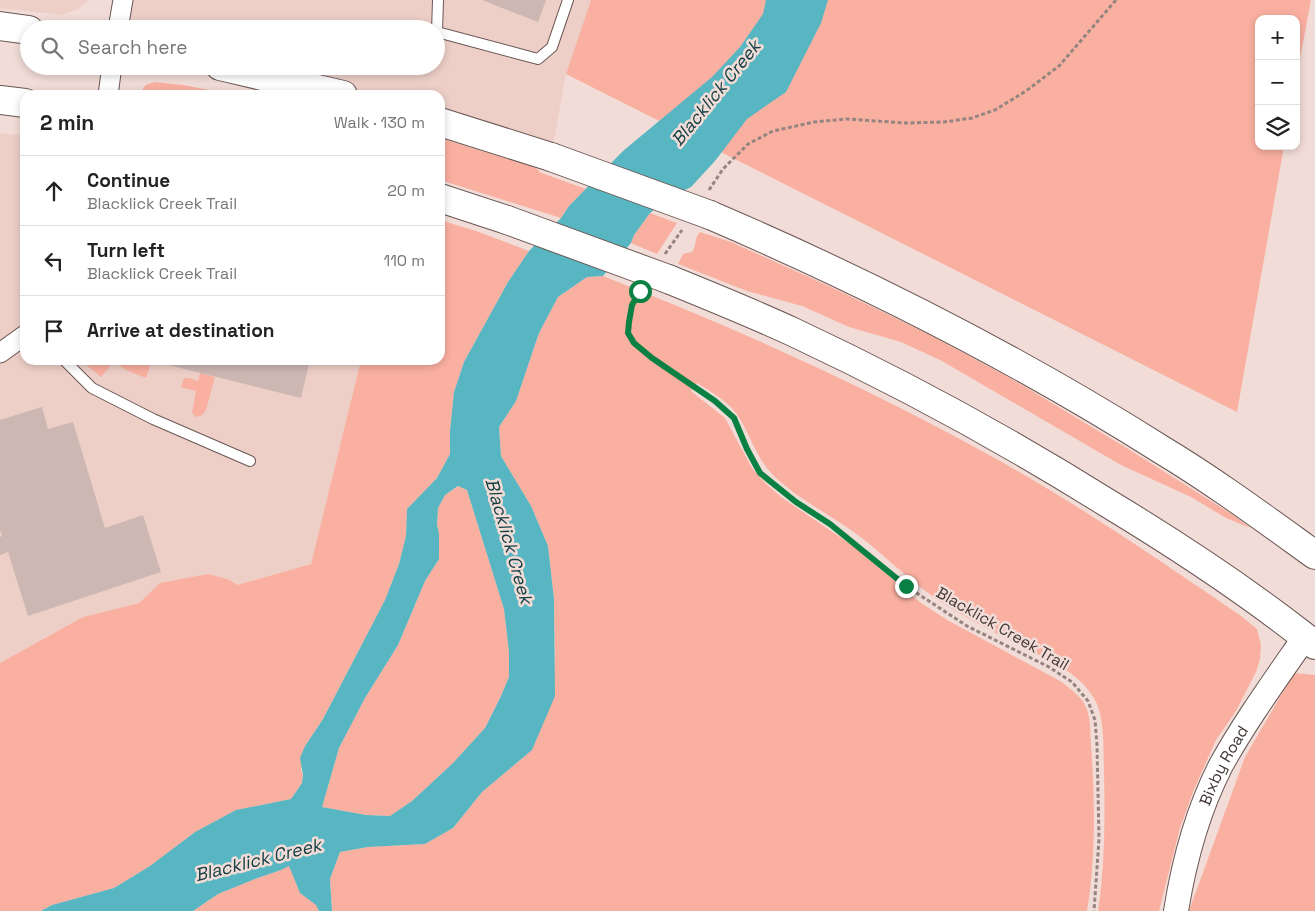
<!DOCTYPE html>
<meta charset="utf-8">
<style>
body{margin:0;font-family:"Space Grotesk",sans-serif;background:#f6f6f6;color:#222}
.controls{position:absolute;right:15px;top:15px;display:grid;overflow:hidden;border-radius:10px;box-shadow:0 2px 8px #0003}
.controls button{width:45px;height:45px;display:grid;place-items:center;padding:0;border:0;border-bottom:1px solid #e0e0e0;background:#fff;color:#222;font:25px sans-serif}
.stop{position:absolute;width:15px;height:15px;margin:-11px;border:4px solid #0b8043;border-radius:50%;background:#fff}
.stop.end{background:#0b8043;border-color:#fff;box-shadow:0 1px 5px #0008}
.list{margin:0;padding:0;list-style:none}
h2{display:flex;justify-content:space-between;align-items:center;height:65px;margin:0;padding:0 20px;font-size:21px}
h2 small{font-size:16px;font-weight:400;color:#767676}
.list li{display:grid;grid-template-columns:32px 1fr auto;gap:15px;align-items:center;box-sizing:border-box;height:70px;padding:0 20px;border-top:1px solid #e0e0e0}
.list b{display:block;font-size:19px;white-space:nowrap}
.list p{margin:0;font-size:16px;white-space:nowrap;color:#767676}
.list em{font-size:16px;font-style:normal;color:#767676}
.icon{flex:none;width:28px;height:28px;fill:none;stroke:currentColor;stroke-width:2;stroke-linecap:round;stroke-linejoin:round}
.map{position:relative;flex:none;width:1315px;height:911px;overflow:hidden}
.search{position:absolute;background:#fff;box-shadow:0 2px 8px #0003;left:20px;top:20px;width:425px;height:55px;display:flex;align-items:center;gap:12px;box-sizing:border-box;padding:0 18px;border-radius:28px;color:#767676;font-size:19px}
.panel{position:absolute;background:#fff;box-shadow:0 2px 8px #0003;left:20px;top:90px;width:425px;height:275px;border-radius:15px}
.map>svg:first-child{display:block}
.built{fill:#edcfc8}
.green{fill:#fab0a1}
.water{fill:#57b6c1;fill-rule:evenodd}
.building{fill:#ccb7b2}
.lines{fill:none;stroke-linecap:round;stroke-linejoin:round}
.service-casing{stroke:#6a5753;stroke-width:12}
.minor-casing{stroke:#6a5753;stroke-width:21}
.tertiary-casing{stroke:#6a5753;stroke-width:26}
.primary-casing{stroke:#6a5753;stroke-width:30}
.path{stroke:#948581;stroke-width:3;stroke-dasharray:4 2.5;stroke-linecap:butt}
.service{stroke:#fff;stroke-width:10}
.minor{stroke:#fff;stroke-width:19}
.tertiary{stroke:#fff;stroke-width:24}
.primary{stroke:#fff;stroke-width:28}
.primary-bridge-casing{stroke:#6a5753;stroke-width:30;stroke-linecap:butt}
.primary-bridge{stroke:#fff;stroke-width:28}
.route{stroke:#0b8043;stroke-width:6}
.labels{text-anchor:middle;stroke-width:5;stroke-linejoin:round;paint-order:stroke}
.street-label{font-size:16px;fill:#403735;stroke:#f2dcd7}
.water-label{font-size:18px;font-style:italic;fill:#144045;stroke:#f2dcd7}
</style>
<div class="map">
<svg width="1315" height="911" viewBox="0 0 1315 911">
<rect width="100%" height="100%" fill="#f2dcd7"/>
<path class="built" d="M 0,0 L 89,0 L 80,8 L 63,15 L 0,8 Z
M 123,0 L 591,0 L 566,74 L 551,157 L 440,125 L 440,95 L 334,95 L 238,66 L 436,66 L 436,29 L 120,29 Z
M 0,133 L 25,136 L 25,360 L 361,360 L 311,564 L 237,585 L 230,580 L 160,583 L 139,603 L 83,617 L 0,663 Z"/>
<path class="green" d="M 591,0 L 1311,0 L 1296,80 L 1296,19 L 1259,19 L 1259,146 L 1284,146 L 1237,412 L 566,74 Z
M 155,82 L 183,85 L 236,95 L 146,95 L 143,92 L 143,88 L 146,85 Z
M 440,138 L 533,167 L 539,170 L 539,172 L 586,189 L 569,206 L 561,218 L 440,180 Z
M 650,213 L 677,223 L 657,254 L 631,243 L 634,235 Z
M 440,220 L 476,231 L 529,251 L 508,282 L 464,362 L 454,392 L 450,431 L 450,454 L 437,478 L 407,509 L 406,536 L 399,564 L 385,600 L 323,719 L 305,746 L 301,770 L 303,775 L 302,783 L 291,799 L 236,810 L 195,832 L 150,866 L 114,888 L 52,905 L 41,911 L 0,911 L 0,663 L 83,617 L 139,603 L 160,583 L 208,574 L 230,580 L 237,585 L 311,564 L 361,360 L 440,360 Z
M 700,232 L 731,242 L 831,287 L 928,334 L 1010,378 L 1125,447 L 1233,515 L 1250,528 L 1226,518 L 1191,497 L 1121,465 L 942,361 L 901,342 L 849,327 L 802,306 L 747,291 L 678,264 L 683,254 L 692,252 C 697,245 694,238 700,232 Z
M 603,276 C 732,327 859,383 980,450 C 1071,499 1156,558 1241,616 L 1257,629 L 1261,645 L 1260,659 L 1256,672 L 1236,711 L 1216,740 L 1193,792 L 1180,828 L 1159,911 L 1098,911 C 1105,865 1105,818 1104,771 C 1103,750 1105,724 1097,704 C 1081,669 1038,656 1007,639 C 984,627 959,614 938,600 C 908,580 884,554 855,533 C 829,514 798,499 775,477 C 757,460 752,439 740,419 C 731,403 713,393 697,383 L 691,391 L 725,418 L 752,468 L 764,482 L 781,497 L 853,546 L 921,603 L 949,621 L 1062,682 C 1070,689 1082,697 1086,707 C 1091,718 1090,733 1091,745 C 1095,798 1096,859 1087,911 L 332,911 L 330,879 L 340,852 L 368,847 L 425,844 L 453,828 L 482,792 L 532,750 L 555,662 L 554,599 L 548,546 L 531,506 L 501,456 L 499,427 L 516,401 L 539,333 L 558,297 L 587,277 Z
M 80,360 L 152,360 L 146,378 L 126,370 L 114,362 L 101,377 Z
M 200,373 L 215,377 L 206,410 L 202,415 L 196,417 L 192,413 L 196,391 L 181,387 L 184,378 L 189,378 L 198,381 Z
M 459,486 L 467,490 L 504,609 L 509,652 L 509,677 L 501,696 L 485,728 L 453,763 L 412,801 L 390,816 L 366,815 L 322,807 L 339,748 L 365,698 L 398,645 L 425,581 L 439,559 L 439,534 L 437,524 L 438,508 L 445,495 Z
M 1294,673 L 1315,675 L 1315,911 L 1189,911 L 1245,757 Z
M 289,865 L 300,893 L 317,905 L 319,911 L 193,911 L 218,894 L 255,879 L 281,870 Z"/>
<path class="water" d="M 766,0 L 828,0 L 821,23 L 786,92 L 747,119 L 715,161 L 691,187 L 669,198 L 650,213 L 634,235 L 631,243 L 603,276 L 587,277 L 558,297 L 539,333 L 516,401 L 499,427 L 501,456 L 531,506 L 548,546 L 554,599 L 555,696 L 532,750 L 482,792 L 453,828 L 425,844 L 368,847 L 340,852 L 330,879 L 332,911 L 319,911 L 316,905 L 300,893 L 289,866 L 281,870 L 255,879 L 218,894 L 193,911 L 41,911 L 52,905 L 114,888 L 150,866 L 195,832 L 236,810 L 291,799 L 302,783 L 303,775 L 300,758 L 305,746 L 323,719 L 385,600 L 399,564 L 406,536 L 407,509 L 437,478 L 450,454 L 450,431 L 454,392 L 464,362 L 508,282 L 529,251 L 561,218 L 569,206 L 623,151 L 712,77 L 740,47 L 763,14 ZM 458,486 L 467,490 L 504,609 L 509,652 L 509,677 L 501,696 L 485,728 L 453,763 L 412,801 L 390,816 L 366,815 L 322,807 L 339,748 L 365,698 L 398,645 L 425,581 L 439,559 L 439,534 L 437,524 L 438,508 L 445,495 Z"/>
<path class="building" d="M 482,0 L 546,0 L 538,22 Z
M 156,360 L 310,360 L 301,398 L 156,362 Z
M 42,407 L 48,429 L 73,422 L 105,528 L 143,515 L 161,572 L 28,616 L 8,552 L 0,555 L 0,537 L 2,536 L 0,530 L 0,420 Z"/>
<g class="lines">
<defs>
<path id="service" d="M 438,0 L 437,32 L 538,59 L 552,47 L 568,0
M 64,360 L 92,388 L 153,419 L 250,461"/>
<path id="minor" d="M 118,29 L 123,0
M 108,95 L 112,66
M 0,353 L 25,335"/>
<g id="tertiary">
<path id="s1" d="M 1176,911 C 1184,861 1198,810 1221,765 C 1246,720 1276,679 1305,637"/>
</g>
<path id="primary" d="M 0,26 L 29,30
M 220,66 L 343,95
M 0,100 L 25,103
M 440,122 L 551,157
M 440,198 L 507,220
M 710,215 C 866,282 1018,359 1162,450 C 1215,482 1265,519 1315,555
M 668,279 C 710,296 752,313 793,332 C 902,383 1007,440 1109,504 C 1180,547 1250,593 1315,645"/>
</defs>
<use href="#service" class="service-casing"/>
<use href="#minor" class="minor-casing"/>
<use href="#tertiary" class="tertiary-casing"/>
<use href="#primary" class="primary-casing"/>
<path class="path" d="M 709,190 L 723,169 L 748,144 L 773,131 L 814,122 L 847,119 L 906,123 L 944,122 L 972,118 L 995,110 L 1026,91 L 1059,66 L 1116,0
M 665,254 L 682,230
M 638,294 L 632,305 L 628,333 L 634,343 L 652,358 L 715,401 L 734,418 L 747,449 L 760,473 L 796,502 L 830,524 L 906,586 L 967,626 L 1049,667 L 1072,682 L 1088,701 L 1095,720 L 1097,745 L 1099,839 L 1094,911"/>
<use href="#service" class="service"/>
<use href="#minor" class="minor"/>
<use href="#tertiary" class="tertiary"/>
<use href="#primary" class="primary"/>
<defs>
<path id="primary-bridge" d="M 551,157 L 710,215
M 507,220 L 668,279"/>
</defs>
<use href="#primary-bridge" class="primary-bridge-casing"/>
<use href="#primary-bridge" class="primary-bridge"/>
</g>
<g class="lines">
<path class="route" d="M 640,291 L 632,305 L 629,322 L 628,333 L 634,343 L 652,358 L 715,401 L 734,418 L 747,449 L 760,473 L 796,502 L 830,524 L 906,586"/>
</g>
<g class="labels">
<g class="street-label">
<text transform="translate(1003 628) rotate(30)" y="6">Blacklick Creek Trail</text>
<text dy="6" stroke="none"><textPath href="#s1" startOffset="154">Bixby Road</textPath></text>
</g>
<g class="water-label">
<text transform="translate(716 93) rotate(-51)" y="6">Blacklick Creek</text>
<text transform="translate(509 541) rotate(74)" y="6">Blacklick Creek</text>
<text transform="translate(258 860) rotate(-14)" y="6">Blacklick Creek</text>
</g>
</g>
</svg>
<div class="controls">
<button>+</button>
<button>−</button>
<button><svg class="icon" aria-label="layers" viewBox="0 0 24 24"><path d="M12 4l9 5-9 5-9-5zM3 14l9 5 9-5"/></svg></button>
</div>
<div class="stop" style="left:640px;top:291px"></div>
<div class="stop end" style="left:906px;top:586px"></div>
<div class="search"><svg class="icon" aria-label="search" viewBox="0 0 24 24"><circle cx="10" cy="10" r="6"/><path d="M15 15l6 6"/></svg>Search here</div>
<section class="panel">
<h2>2 min<small>Walk · 130 m</small></h2>
<ul class="list">
<li><svg class="icon" aria-label="ahead" viewBox="0 0 24 24"><path d="M12 20V5M6 11l6-6 6 6"/></svg><div><b>Continue</b><p>Blacklick Creek Trail</p></div><em>20 m</em></li>
<li><svg class="icon" aria-label="left" viewBox="0 0 24 24"><path d="M17 20v-9H6M10 6l-5 5 5 5"/></svg><div><b>Turn left</b><p>Blacklick Creek Trail</p></div><em>110 m</em></li>
<li><svg class="icon" aria-label="arrive" viewBox="0 0 24 24"><path d="M6 21V4h12l-3 4 3 4H6"/></svg><div><b>Arrive at destination</b></div></li>
</ul>
</section>
</div>
